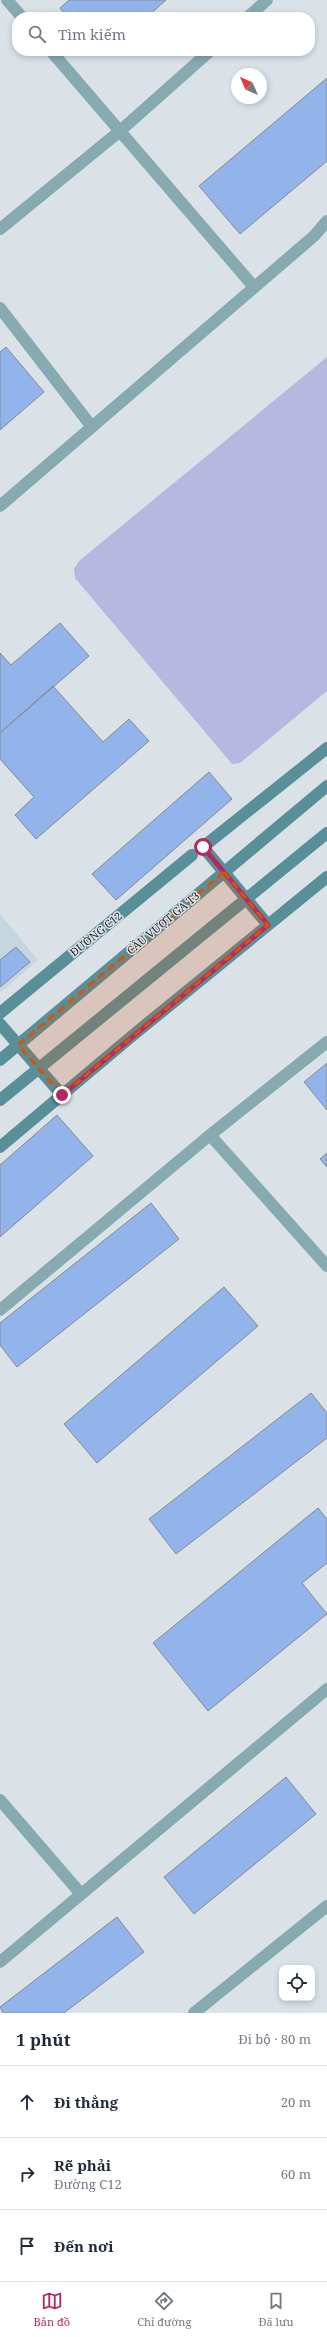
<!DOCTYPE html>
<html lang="vi">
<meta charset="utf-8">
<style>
body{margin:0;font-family:"Noto Serif",serif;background:#f6f6f7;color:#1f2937}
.controls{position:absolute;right:12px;bottom:12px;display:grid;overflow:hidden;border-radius:8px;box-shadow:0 2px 6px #0003}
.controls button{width:36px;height:36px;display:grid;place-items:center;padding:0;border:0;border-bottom:1px solid #e0e1e3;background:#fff;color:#1f2937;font:20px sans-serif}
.compass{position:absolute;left:231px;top:68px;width:36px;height:36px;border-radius:50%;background:#fff;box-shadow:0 2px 6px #0003;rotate:315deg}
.stop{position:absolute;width:12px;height:12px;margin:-9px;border:3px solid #b42861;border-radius:50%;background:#fff}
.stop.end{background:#b42861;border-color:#fff;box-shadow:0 1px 4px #0008}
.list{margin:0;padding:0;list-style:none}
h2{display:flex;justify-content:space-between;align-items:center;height:52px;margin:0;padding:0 16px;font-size:17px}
h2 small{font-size:13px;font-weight:400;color:#747a83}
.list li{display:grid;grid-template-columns:26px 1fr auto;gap:12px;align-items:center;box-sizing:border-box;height:72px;padding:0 16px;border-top:1px solid #e0e1e3}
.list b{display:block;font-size:15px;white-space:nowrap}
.list p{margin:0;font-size:13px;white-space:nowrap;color:#747a83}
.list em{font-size:13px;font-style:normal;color:#747a83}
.icon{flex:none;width:22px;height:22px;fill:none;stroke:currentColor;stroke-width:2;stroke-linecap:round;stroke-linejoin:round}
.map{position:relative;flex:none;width:327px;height:2013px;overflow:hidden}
.search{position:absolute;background:#fff;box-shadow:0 2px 6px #0003;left:12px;right:12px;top:12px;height:44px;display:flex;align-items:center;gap:10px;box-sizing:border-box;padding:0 14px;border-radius:16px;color:#747a83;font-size:15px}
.sheet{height:268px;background:#fff}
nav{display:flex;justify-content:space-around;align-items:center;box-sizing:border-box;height:56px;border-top:1px solid #e0e1e3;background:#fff;font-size:11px;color:#747a83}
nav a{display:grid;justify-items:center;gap:2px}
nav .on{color:#b42861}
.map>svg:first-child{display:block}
.built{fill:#c6d6e0}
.green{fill:#b8b7e0}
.building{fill:#93b4eb;stroke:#868a92}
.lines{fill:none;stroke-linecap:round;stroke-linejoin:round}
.service{stroke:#87aab1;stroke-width:12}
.minor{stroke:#87aab1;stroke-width:12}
.secondary{stroke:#598f99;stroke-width:12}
.secondary-bridge{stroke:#598f99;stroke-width:12}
.route{stroke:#b42861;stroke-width:5}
.marked{fill:#d5540f;fill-opacity:0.2;stroke:#d5540f;stroke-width:3;stroke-dasharray:8 5;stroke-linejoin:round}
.labels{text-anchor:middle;stroke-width:3;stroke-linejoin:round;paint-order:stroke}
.street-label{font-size:11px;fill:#282b2e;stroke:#dae2e8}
</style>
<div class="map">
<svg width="327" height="2013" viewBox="0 0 327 2013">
<rect width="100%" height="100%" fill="#dae2e8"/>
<path class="built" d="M 0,914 L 38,960 L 0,993 Z"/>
<path class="green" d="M 327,357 L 327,691 L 240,763 L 232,764 L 75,578 L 74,569 L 79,561 Z"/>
<path class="building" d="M 69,0 L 166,0 L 147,17 L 67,17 L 60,8 Z
M 327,78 L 327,161 L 240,234 L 199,186 Z
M 6,347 L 44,392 L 0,430 L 0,352 Z
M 60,623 L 89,656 L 0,733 L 0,653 L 11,665 Z
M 53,686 L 103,742 L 129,719 L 149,741 L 36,839 L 15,815 L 34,797 L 0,759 L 0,733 Z
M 209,772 L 232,799 L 116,900 L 92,874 Z
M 16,947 L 30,962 L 0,987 L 0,960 Z
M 327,1063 L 327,1110 L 304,1082 Z
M 57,1115 L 93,1156 L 0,1237 L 0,1165 Z
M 327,1153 L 327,1167 L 320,1159 Z
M 151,1203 L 179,1239 L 17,1367 L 0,1345 L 0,1323 Z
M 224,1287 L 258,1326 L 97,1463 L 64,1424 Z
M 311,1393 L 327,1413 L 327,1438 L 176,1554 L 149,1519 Z
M 318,1508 L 327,1519 L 327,1563 L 302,1583 L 327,1614 L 208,1711 L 153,1643 Z
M 286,1777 L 316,1814 L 194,1914 L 164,1877 Z
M 117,1917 L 144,1952 L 64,2013 L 3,2013 L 0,2007 Z"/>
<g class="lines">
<path class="service" d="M 7,0 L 22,17
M 248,17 L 267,0
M 51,51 L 254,287
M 0,229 L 120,131 L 210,51
M 0,308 L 92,427
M 0,506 L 314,236 L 327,221
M 210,1135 L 327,1266
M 0,1310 L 210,1135 L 327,1042
M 0,1800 L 81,1894
M 194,2013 L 327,1906"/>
<path class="minor" d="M 0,1962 L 327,1689"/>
<path class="secondary" d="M 268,925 L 203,847 L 327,748
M 0,1013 L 192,855
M 0,1024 L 62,1095
M 0,1147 L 132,1036 L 327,877"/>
<path class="secondary-bridge" d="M 0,1060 L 327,786
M 0,1100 L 327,833"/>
</g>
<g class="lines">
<path class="route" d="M 62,1095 L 268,925 L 203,847"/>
</g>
<path class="marked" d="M 224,872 L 268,925 L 62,1095 L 18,1045 Z"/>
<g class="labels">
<g class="street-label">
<text transform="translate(163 923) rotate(-40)" y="4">CẦU VƯỢT GA T3</text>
<text transform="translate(96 934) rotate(-39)" y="4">ĐƯỜNG C12</text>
</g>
</g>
</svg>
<div class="controls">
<button><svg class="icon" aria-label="locate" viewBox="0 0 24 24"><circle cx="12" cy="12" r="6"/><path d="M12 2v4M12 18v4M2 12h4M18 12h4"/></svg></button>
</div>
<svg class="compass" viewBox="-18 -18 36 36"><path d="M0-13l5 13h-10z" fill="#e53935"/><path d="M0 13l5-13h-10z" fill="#747a83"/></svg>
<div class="stop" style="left:203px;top:847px"></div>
<div class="stop end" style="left:62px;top:1095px"></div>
<div class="search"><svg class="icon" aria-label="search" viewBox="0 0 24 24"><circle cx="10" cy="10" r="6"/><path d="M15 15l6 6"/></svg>Tìm kiếm</div>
</div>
<section class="sheet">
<h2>1 phút<small>Đi bộ · 80 m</small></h2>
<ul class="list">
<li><svg class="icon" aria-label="ahead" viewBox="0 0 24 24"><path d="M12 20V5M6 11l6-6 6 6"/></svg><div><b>Đi thẳng</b></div><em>20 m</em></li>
<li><svg class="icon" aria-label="right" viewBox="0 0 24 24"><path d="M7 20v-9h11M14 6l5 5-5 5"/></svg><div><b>Rẽ phải</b><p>Đường C12</p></div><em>60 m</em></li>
<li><svg class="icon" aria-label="arrive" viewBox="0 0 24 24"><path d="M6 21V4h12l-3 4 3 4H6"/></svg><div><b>Đến nơi</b></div></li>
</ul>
</section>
<nav>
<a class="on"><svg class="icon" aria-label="map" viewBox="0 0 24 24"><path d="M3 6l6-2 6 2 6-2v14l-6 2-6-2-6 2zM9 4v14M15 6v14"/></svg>Bản đồ</a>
<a><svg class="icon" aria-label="directions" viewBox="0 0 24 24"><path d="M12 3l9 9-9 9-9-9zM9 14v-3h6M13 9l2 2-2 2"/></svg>Chỉ đường</a>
<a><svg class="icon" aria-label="saved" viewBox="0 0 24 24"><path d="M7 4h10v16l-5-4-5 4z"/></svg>Đã lưu</a>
</nav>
